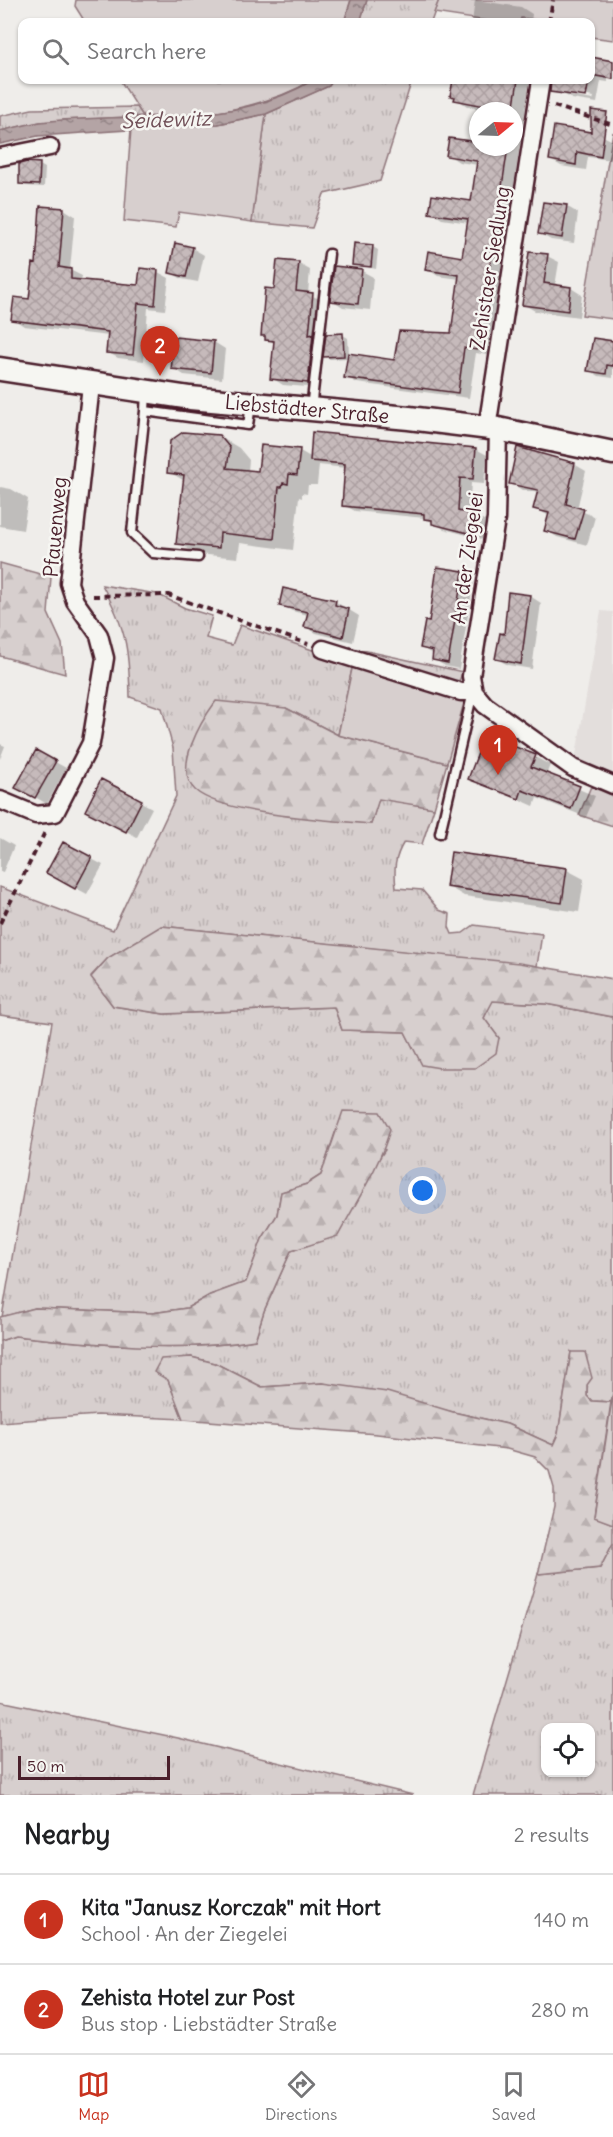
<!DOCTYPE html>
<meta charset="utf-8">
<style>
body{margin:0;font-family:Delius,sans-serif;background:#f2f2f2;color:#202124}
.controls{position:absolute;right:18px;bottom:18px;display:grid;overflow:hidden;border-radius:12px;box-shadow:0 2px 4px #0004}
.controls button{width:54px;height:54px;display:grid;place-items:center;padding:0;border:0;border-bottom:2px solid #e0e0e0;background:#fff;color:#202124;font:30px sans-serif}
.compass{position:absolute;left:469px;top:102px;width:54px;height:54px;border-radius:50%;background:#fff;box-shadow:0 2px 4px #0004;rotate:71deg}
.scale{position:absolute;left:18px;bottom:15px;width:152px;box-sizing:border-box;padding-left:6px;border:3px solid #4a1f2b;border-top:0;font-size:16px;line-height:21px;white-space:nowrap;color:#4a1f2b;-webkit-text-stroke:4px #f6f6f2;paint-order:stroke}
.you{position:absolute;left:423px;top:1191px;width:21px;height:21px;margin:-15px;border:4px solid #fff;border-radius:50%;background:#1a73e8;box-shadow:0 0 0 9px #1a73e833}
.badge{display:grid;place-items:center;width:39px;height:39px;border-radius:50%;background:#c8321e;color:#fff;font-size:20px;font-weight:700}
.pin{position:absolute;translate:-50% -50px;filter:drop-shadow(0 2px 3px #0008)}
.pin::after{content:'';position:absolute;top:32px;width:21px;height:18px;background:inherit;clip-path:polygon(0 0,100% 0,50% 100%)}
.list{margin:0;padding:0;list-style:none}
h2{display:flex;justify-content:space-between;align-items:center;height:78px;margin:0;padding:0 24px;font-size:26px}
h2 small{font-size:20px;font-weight:400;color:#757577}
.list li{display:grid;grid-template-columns:39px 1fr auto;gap:18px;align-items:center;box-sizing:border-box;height:90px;padding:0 24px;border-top:2px solid #e0e0e0}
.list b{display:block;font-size:22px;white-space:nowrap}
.list p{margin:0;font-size:20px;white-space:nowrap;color:#757577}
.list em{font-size:20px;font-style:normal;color:#757577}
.icon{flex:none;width:33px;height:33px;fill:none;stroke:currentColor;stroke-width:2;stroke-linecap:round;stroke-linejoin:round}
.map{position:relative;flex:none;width:613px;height:1795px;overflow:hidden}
.search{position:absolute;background:#fff;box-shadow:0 2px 4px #0004;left:18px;right:18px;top:18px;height:66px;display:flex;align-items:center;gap:15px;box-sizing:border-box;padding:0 21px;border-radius:12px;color:#757577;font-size:22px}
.sheet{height:258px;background:#fff}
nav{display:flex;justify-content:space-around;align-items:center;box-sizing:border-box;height:84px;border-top:2px solid #e0e0e0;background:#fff;font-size:16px;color:#757577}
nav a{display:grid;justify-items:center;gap:3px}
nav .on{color:#c8321e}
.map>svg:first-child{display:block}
.built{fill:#e3dedc}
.grass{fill:url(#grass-tufts);stroke:#90777c;stroke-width:1.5;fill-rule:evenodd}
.forest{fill:url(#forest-firs);stroke:#90777c;stroke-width:1.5}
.green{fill:#d7cfce;stroke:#90777c;stroke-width:1.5}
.water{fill:url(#water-ripples);stroke:#8a6f74;stroke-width:1.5}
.shadow{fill:#0003;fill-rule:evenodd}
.building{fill:url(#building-cross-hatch);stroke:#4a1f2b;stroke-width:1.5}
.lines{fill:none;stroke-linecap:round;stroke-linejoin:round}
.service-casing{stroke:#4a1f2b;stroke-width:13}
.minor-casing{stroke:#4a1f2b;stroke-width:21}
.secondary-casing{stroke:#4a1f2b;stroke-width:27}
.path{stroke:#4a1f2b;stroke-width:4;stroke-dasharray:6 4.5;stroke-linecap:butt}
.service{stroke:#f6f6f2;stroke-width:8}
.minor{stroke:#f6f6f2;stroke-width:16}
.secondary{stroke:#f6f6f2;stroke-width:22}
.labels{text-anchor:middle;stroke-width:5;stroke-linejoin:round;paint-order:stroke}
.street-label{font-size:20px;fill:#4a1f2b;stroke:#f6f6f2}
.water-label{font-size:21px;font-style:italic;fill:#6f4e56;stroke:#f6f6f2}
</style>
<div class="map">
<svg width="613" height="1795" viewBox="0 0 613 1795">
<defs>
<pattern id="grass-tufts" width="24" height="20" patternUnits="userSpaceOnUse" patternTransform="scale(1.5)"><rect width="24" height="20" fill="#d7cfce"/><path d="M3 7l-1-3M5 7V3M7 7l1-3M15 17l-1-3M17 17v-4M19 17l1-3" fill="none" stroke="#bab1b1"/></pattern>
<pattern id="forest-firs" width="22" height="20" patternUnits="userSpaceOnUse" patternTransform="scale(1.5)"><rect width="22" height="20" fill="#d7cfce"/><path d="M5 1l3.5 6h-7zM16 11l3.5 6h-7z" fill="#bab1b1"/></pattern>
<pattern id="water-ripples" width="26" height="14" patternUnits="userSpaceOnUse" patternTransform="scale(1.5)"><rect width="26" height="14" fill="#b4a4a5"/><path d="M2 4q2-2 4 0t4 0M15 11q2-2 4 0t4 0" fill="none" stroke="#948587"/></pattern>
<pattern id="building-cross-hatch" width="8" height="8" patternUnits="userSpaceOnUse" patternTransform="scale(1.5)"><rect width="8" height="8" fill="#c6babb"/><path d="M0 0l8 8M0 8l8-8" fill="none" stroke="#ac9fa1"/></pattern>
</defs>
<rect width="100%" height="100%" fill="#efedea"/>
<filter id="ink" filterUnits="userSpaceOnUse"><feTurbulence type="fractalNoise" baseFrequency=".0167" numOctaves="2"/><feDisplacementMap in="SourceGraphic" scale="12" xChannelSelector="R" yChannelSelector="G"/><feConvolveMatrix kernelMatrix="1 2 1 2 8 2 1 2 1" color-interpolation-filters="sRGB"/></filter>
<g filter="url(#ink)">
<path class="built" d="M 601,611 L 613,612 L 613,777 L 575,761 Z"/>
<path class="grass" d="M 367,0 L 439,0 L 431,22 L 360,22 Z
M 333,80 L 412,80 L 380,181 L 324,194 L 312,228 L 252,222 L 266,114 L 329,86 Z
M 137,107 L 143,116 L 40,122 L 0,131 L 0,116 L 32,109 Z
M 102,585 L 157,594 L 185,608 L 212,616 L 206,638 L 232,645 L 240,625 L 353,664 L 338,735 L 286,708 L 224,804 L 287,815 L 371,824 L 379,798 L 434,808 L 422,844 L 404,842 C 394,858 394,870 396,888 L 422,890 L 439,910 L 450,914 L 449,927 L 452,934 L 463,933 L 474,925 L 542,934 L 537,966 L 162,926 L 108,958 L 91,976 L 113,1006 L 164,1014 L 334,1007 L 342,1030 L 405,1032 L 422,1064 L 499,1038 L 484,1018 L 492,1001 L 546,1004 L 613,1017 L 613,1393 L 611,1402 L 592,1401 L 587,1396 L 587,1385 L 571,1352 L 558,1434 L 553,1445 L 507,1424 L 323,1383 L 262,1387 L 215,1363 L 191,1357 L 176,1359 L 168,1380 L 183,1419 L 98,1415 L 0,1422 L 0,1341 L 15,1336 C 91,1344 181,1353 255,1340 L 264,1311 L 291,1251 L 338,1235 L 371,1170 L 385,1150 L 335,1133 L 321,1175 L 307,1184 L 281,1192 L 277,1215 L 262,1239 L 246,1282 L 210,1295 L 187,1308 L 152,1313 L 35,1308 L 2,1317 L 52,1022 L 0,1015 L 0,887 L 113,930 L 176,796 L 173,748 L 162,708 L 130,697 C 129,648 126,628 102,585 Z
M 344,646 L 463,672 L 458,683 L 345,650 Z
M 613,1543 L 613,1795 L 473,1795 L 538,1574 L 600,1568 ZM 546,1728 L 590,1728 L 590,1772 L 546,1772 Z
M 0,1701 L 178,1738 L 413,1795 L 0,1795 Z"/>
<path class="forest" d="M 0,563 L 51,577 L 48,613 L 62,644 L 65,674 L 0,656 Z
M 216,701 L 286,708 L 338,735 L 447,763 L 434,808 L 379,799 L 371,824 C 332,820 222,815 195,790 C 172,768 202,720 216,701 Z
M 592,784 L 613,794 L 613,826 L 579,815 Z
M 161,926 L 519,963 L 613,979 L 613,1017 L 546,1004 L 493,1001 L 484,1018 L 499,1038 L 496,1053 L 475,1068 L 440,1068 L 422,1065 L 405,1032 L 342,1030 L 334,1007 L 164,1014 L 113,1006 L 91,977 L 108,958 Z
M 343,1111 L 380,1112 L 390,1129 C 382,1162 355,1204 338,1236 L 291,1251 L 264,1311 L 255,1340 C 181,1353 91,1344 15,1336 L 0,1341 L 0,1317 L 35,1308 L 152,1313 L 187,1308 L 210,1295 L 246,1282 L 262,1239 L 277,1215 L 281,1192 L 307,1184 L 321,1175 Z
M 571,1352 L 585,1352 L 592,1378 L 587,1385 L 587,1396 L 592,1401 L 611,1402 L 594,1516 L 613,1524 L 613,1543 L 600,1568 L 538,1574 L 554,1507 L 554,1488 L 549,1471 L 535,1457 L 507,1449 L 377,1434 L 183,1419 L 168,1380 L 154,1372 L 161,1359 L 191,1357 L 215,1363 L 262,1387 L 323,1383 L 387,1392 L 453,1412 L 507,1424 L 553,1445 L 558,1434 Z"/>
<path class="green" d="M 76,0 L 351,0 L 344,22 L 85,22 L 75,6 Z
M 439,0 L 613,0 L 613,40 L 591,37 L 590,22 L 555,22 L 521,18 L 520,22 L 494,22 L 434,13 Z
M 120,80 L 313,80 C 268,107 195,120 143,116 Z
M 266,114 L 252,222 L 179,212 L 176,227 L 124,221 L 131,129 L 218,124 Z
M 613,132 L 613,319 L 582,315 Z
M 353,664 L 462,696 L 464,703 L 447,763 L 338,735 Z
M 613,1393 L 613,1524 L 594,1517 Z"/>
<path class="water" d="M 351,0 L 367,0 L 360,22 L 344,22 Z
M 313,80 L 333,80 L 329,86 L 266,114 L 218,124 L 38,136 L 0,144 L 0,131 C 13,128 27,124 40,122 C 131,111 231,130 313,80 Z"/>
<path class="shadow" d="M 475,0 L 521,7 L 532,14 L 531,22 L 472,22 Z
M 590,59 L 608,67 L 608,82 L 601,81 L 597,103 L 572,99 L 560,92 L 562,80 L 590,80 ZM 570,93 L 594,97 L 593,100 L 570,96 Z
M 454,80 L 530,80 L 488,355 L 476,353 L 469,398 L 357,383 L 346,377 L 349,358 L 330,359 L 323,355 L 319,388 L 283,385 L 272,378 L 275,344 L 262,335 L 275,290 L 299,264 L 310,270 L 308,294 L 324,301 L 320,340 L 327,344 L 343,335 L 348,338 L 349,354 L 396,362 L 452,334 L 460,279 L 438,276 L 427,269 L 464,258 L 469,223 L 442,219 L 431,212 L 472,202 L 478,165 L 459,162 L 448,155 L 478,144 L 478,147 L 514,147 L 514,111 L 486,111 L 467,106 L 451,95 Z
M 603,136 L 613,141 L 612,160 L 588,157 L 586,170 L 561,166 L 551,160 Z
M 40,165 L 45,168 L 44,187 L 25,186 L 20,183 Z
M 566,206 L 578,213 L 574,243 L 551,240 L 540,234 Z
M 64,209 L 75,216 L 70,270 L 82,276 L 81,281 L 140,286 L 141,270 L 158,272 L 169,278 L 165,310 L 148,308 L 144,361 L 118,358 L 107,352 L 109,336 L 24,326 L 13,319 L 30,300 L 37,265 Z
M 373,247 L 378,250 L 376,269 L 354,264 Z
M 192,248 L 204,255 L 198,282 L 182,279 L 170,272 Z
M 547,256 L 559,262 L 555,286 L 571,288 L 582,295 L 579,317 L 535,311 L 523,304 Z
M 335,267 L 362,271 L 373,277 L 370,310 L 343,307 L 332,300 Z
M 214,342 L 225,349 L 222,379 L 184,375 L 173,368 Z
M 613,342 L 613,378 L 599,376 L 589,370 Z
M 313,434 L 476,449 L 487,455 L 484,484 L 471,483 L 469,513 L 486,521 L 482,539 L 444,529 L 425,518 L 355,511 L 344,505 L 346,468 L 319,465 L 317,485 L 308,485 L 307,494 L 302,493 L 302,498 L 299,497 L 293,550 L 240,543 L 238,558 L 198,554 L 178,543 L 185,481 L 169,472 L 219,436 L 239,448 L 249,460 L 248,471 L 260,472 L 300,451 L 312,458 Z
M 574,464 L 586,471 L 577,509 L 595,517 L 587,545 L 557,537 L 546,530 L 549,516 L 535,508 L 539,493 L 522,490 L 511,483 Z
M 0,487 L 11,489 L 28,499 L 23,530 L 0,526 Z
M 463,573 L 474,579 L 459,669 L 445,666 L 433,659 L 434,655 L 422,648 L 430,623 Z
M 285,589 L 336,602 L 359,616 L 353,642 L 316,633 L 306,627 L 308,615 L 292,611 L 281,605 Z
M 530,596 L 541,603 L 532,669 L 508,665 L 497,659 Z
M 0,744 L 5,746 L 0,759 Z
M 37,752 L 66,768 L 47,804 L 18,787 Z
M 535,757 L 550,765 L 546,775 L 595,796 L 586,817 L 537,798 L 534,806 L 470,778 Z
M 141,802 L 152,808 L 137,837 L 98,816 Z
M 0,838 L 14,846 L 3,872 L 0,871 Z
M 63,844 L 103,865 L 87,894 L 48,873 Z
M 452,854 L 567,870 L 584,879 L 579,912 L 464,896 L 447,886 Z"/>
<path class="building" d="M 591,57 L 613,61 L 613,79 L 591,75 Z
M 453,80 L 518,80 L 513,111 L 484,111 L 485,106 L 454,100 L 455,97 L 450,96 Z
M 551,80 L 589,80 L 586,97 L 550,92 Z
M 591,110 L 607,112 L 601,157 L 577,152 L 576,165 L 549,160 L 554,126 L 591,132 Z
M 449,138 L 478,142 L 478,150 L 478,147 L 508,147 L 477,350 L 464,348 L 458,393 L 344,378 L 348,353 L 394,360 L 399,331 L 451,333 L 459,275 L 425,270 L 428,251 L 462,257 L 468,219 L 429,213 L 432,195 L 471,201 L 477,161 L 446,156 Z
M 27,162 L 40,163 L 39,185 L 19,184 L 19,164 Z
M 543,202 L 567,205 L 562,238 L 538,234 Z
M 40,206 L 64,208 L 59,267 L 71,269 L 71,279 L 138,285 L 140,268 L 158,270 L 155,305 L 138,303 L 133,355 L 106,353 L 108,332 L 11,320 L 14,297 L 29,299 L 33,263 L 36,264 Z
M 175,243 L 193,247 L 186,277 L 169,273 Z
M 354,243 L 373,245 L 371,267 L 352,265 Z
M 529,252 L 548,254 L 544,283 L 571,287 L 568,311 L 522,305 Z
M 277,260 L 299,262 L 296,291 L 313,293 L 309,335 L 313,334 L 308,383 L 270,379 L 274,341 L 265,340 L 265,336 L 261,336 L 265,288 L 274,289 Z
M 334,266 L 362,269 L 358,304 L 330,301 Z
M 343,333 L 344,356 L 323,357 L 326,334 Z
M 175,337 L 214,341 L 211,373 L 171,369 Z
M 593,338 L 613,341 L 613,366 L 607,365 L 606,374 L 587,371 Z
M 183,432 L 219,435 L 230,448 L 227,468 L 258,471 L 261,445 L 300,449 L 297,475 L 289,474 L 288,484 L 283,483 L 282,487 L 279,487 L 274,539 L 220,533 L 219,548 L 176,544 L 184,475 L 167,473 L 170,441 Z
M 312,432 L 476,448 L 473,479 L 460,478 L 458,511 L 476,514 L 472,534 L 432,524 L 432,520 L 424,519 L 424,514 L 342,506 L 345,464 L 310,461 Z
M 517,447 L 575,463 L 566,504 L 584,509 L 575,539 L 544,531 L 549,513 L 533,509 L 538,490 L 509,484 Z
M 437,567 L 463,571 L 448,663 L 432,660 L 433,651 L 420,648 L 425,621 L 429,622 Z
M 283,588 L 336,600 L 335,605 L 349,609 L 343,637 L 304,627 L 308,612 L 279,606 Z
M 508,592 L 530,595 L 521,664 L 495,659 L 500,633 L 504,634 Z
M 485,735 L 536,755 L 531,767 L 580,786 L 571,809 L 522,790 L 519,799 L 468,779 Z
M 36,750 L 56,761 L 35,798 L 15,788 Z
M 101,779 L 142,800 L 126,832 L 85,811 Z
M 63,842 L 92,857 L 75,889 L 46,873 Z
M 451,852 L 567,868 L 562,903 L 446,887 Z"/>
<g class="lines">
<defs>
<path id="service" d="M 146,392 L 145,411 L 248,425 L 251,405
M 311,409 L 329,254
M 145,411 L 132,533 L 153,553 L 198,557
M 440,833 L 473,692"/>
<path id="minor" d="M 0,157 L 50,147
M 487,428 L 541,80
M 498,429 L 496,519 L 471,676 L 474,692 L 485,705 L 573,768 L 613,785
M 323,649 L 461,692 L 474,692
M 0,800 L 36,815 L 55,813 L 91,743 L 105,658 L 99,635 L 75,601 L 69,583 L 91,385"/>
<path id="secondary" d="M 0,369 L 190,398 L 409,418 L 498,429 L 613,453"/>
</defs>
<use href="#service" class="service-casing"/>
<use href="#minor" class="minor-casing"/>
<use href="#secondary" class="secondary-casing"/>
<path class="path" d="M 549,22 L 553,0
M 554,106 L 613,125
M 93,596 L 168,595 L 308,644
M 0,923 L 45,832"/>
<use href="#service" class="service"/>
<use href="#minor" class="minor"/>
<use href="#secondary" class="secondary"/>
</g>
</g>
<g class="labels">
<g class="street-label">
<text transform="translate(490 268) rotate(-81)" y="7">Zehistaer Siedlung</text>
<text transform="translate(307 409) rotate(5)" y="7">Liebstädter Straße</text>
<text transform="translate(55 527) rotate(-85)" y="7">Pfauenweg</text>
<text transform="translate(467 558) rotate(-82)" y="7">An der Ziegelei</text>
</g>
<g class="water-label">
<text transform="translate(166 120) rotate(-2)" y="7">Seidewitz</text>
</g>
</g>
</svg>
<div class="controls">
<button><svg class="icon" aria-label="locate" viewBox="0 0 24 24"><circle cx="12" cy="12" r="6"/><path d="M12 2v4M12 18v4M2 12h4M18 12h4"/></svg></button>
</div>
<svg class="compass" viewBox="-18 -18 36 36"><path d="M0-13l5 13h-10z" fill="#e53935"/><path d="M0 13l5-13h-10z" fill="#757577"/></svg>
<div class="scale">50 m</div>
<div class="you"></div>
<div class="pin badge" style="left:498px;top:775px">1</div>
<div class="pin badge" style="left:160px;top:376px">2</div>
<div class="search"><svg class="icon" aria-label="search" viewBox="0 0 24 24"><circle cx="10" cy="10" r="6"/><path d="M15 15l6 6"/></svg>Search here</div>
</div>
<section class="sheet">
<h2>Nearby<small>2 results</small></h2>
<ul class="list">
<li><span class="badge">1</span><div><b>Kita &quot;Janusz Korczak&quot; mit Hort</b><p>School · An der Ziegelei</p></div><em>140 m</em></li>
<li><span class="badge">2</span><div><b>Zehista Hotel zur Post</b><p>Bus stop · Liebstädter Straße</p></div><em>280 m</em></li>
</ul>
</section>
<nav>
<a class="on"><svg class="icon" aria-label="map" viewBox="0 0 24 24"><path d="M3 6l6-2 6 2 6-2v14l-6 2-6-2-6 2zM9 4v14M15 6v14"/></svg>Map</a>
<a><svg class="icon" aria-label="directions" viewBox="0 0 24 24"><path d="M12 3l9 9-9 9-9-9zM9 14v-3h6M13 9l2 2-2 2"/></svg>Directions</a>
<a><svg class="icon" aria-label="saved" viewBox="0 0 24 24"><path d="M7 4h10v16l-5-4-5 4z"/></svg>Saved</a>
</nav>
